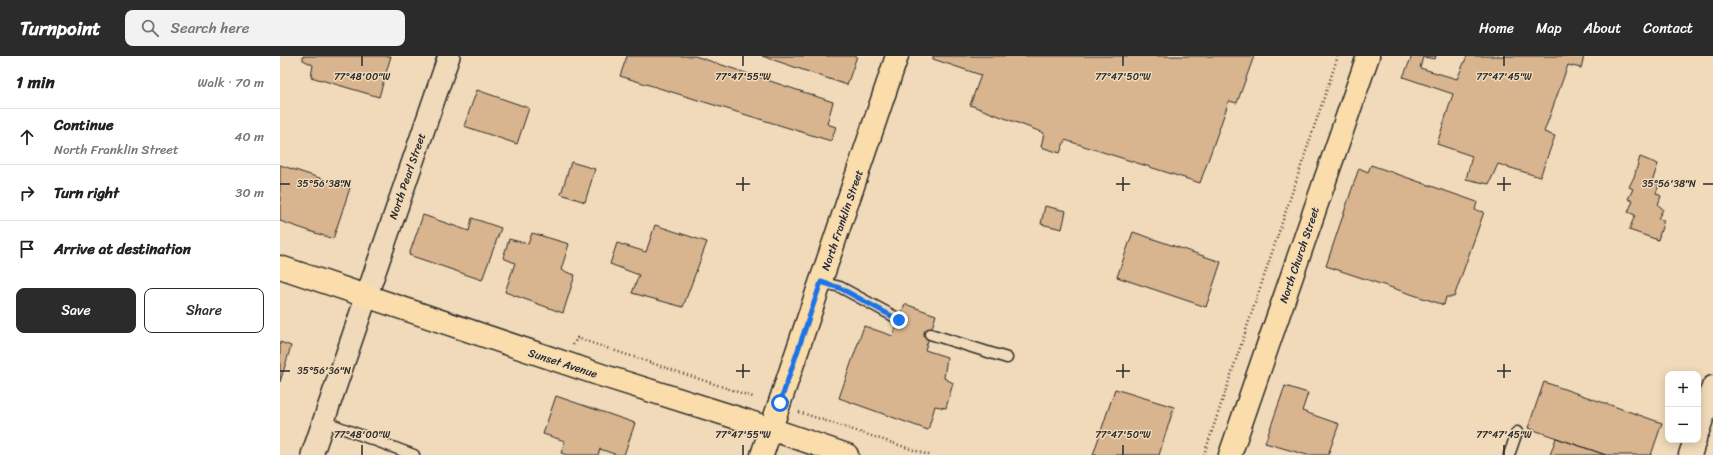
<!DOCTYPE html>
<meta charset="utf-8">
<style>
body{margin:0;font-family:Sriracha,sans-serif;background:#f2f2f2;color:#202124}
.controls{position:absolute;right:12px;bottom:12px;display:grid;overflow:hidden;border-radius:8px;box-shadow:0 2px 10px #0003}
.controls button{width:36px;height:36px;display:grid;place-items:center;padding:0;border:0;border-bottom:1px solid #e0e0e0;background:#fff;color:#202124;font:20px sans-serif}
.stop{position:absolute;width:12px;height:12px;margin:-9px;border:3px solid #1a73e8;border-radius:50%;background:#fff}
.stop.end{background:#1a73e8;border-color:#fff;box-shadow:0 1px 4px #0008}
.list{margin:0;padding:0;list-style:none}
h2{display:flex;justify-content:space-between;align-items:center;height:52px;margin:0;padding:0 16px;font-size:17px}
h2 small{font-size:13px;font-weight:400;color:#757577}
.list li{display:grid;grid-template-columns:26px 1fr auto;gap:12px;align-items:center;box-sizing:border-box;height:56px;padding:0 16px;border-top:1px solid #e0e0e0}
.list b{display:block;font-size:15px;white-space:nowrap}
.list p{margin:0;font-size:13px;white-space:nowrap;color:#757577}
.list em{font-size:13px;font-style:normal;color:#757577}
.actions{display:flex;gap:8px;padding:12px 16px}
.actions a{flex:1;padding:9px 0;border:1px solid #2b2b2b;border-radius:8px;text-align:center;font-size:14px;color:#2b2b2b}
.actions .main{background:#2b2b2b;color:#fff}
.icon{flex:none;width:22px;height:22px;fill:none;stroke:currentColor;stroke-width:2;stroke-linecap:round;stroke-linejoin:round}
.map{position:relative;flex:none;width:1433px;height:399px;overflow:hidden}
header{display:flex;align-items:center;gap:24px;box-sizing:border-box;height:56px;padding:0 20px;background:#2b2b2b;color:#fff}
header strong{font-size:19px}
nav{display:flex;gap:22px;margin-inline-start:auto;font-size:14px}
.search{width:280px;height:36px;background:#f2f2f2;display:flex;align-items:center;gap:10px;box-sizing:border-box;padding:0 14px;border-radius:8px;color:#757577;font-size:15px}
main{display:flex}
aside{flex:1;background:#fff}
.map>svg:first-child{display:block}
.building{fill:#d8b48f;stroke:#2b2b2b}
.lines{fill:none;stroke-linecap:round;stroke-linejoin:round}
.service-casing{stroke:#2b2b2b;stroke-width:13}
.minor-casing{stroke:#2b2b2b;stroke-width:24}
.tertiary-casing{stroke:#2b2b2b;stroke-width:25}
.primary-casing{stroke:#2b2b2b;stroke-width:25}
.path{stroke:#2b2b2b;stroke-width:2.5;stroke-dasharray:1 3;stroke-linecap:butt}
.service{stroke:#f0dab9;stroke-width:10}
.minor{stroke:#f0dab9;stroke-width:21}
.tertiary{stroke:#f0dab9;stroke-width:22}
.primary{stroke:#faddab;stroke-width:22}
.route{stroke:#1a73e8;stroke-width:5}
.ticks{fill:none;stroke:#2b2b2b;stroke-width:1.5}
.labels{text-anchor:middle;stroke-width:3;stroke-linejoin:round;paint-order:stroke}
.street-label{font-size:11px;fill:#2b2b2b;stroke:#f0dab9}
.ticks-label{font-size:10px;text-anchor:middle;fill:#2b2b2b;stroke:#f0dab9;stroke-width:3;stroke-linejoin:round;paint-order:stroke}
</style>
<header>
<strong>Turnpoint</strong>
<div class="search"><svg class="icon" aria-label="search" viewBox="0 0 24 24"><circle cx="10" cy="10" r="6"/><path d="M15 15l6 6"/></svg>Search here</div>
<nav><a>Home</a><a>Map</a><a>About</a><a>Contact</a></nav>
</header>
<main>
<aside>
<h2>1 min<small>Walk · 70 m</small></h2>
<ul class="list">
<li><svg class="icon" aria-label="ahead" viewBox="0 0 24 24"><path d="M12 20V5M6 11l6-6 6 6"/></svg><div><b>Continue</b><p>North Franklin Street</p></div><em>40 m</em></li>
<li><svg class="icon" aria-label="right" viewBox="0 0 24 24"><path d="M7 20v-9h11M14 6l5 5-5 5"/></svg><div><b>Turn right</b></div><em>30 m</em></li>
<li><svg class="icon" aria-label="arrive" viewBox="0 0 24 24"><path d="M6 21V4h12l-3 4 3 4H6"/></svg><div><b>Arrive at destination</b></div></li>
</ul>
<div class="actions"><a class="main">Save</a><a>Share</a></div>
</aside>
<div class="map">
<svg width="1433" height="399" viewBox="0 0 1433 399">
<rect width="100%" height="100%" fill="#f0dab9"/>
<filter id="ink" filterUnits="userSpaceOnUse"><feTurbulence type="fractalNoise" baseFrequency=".025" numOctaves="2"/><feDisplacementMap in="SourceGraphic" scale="8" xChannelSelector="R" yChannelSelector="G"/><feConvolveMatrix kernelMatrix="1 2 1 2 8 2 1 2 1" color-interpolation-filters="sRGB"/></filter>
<g filter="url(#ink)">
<path class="building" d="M 23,0 L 111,0 L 99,41 L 31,21 L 33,9 L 23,4 Z
M 347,0 L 415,0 L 553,46 L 547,68 L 556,71 L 551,85 L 340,20 Z
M 482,0 L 577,0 L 567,29 Z
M 653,0 L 974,0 L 957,47 L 949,45 L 920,127 L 785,84 L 780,97 L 761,91 L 764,77 L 690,49 L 701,19 L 653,3 Z
M 1132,0 L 1156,0 L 1155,3 L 1143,1 L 1140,12 L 1177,23 L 1187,0 L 1304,0 L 1301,12 L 1288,9 L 1264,76 L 1275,80 L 1260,121 L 1218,108 L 1209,128 L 1186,123 L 1192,100 L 1157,88 L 1173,38 L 1123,21 Z
M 197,34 L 249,52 L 237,88 L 184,70 Z
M 1360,101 L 1378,108 L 1372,126 L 1379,129 L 1376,137 L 1381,140 L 1378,149 L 1383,153 L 1378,163 L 1384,164 L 1378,184 L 1349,174 L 1355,159 L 1348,156 L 1353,145 L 1348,143 L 1353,133 L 1349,131 L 1354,121 Z
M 291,106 L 315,113 L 305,146 L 281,138 Z
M 0,109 L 70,132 L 53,183 L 0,165 Z
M 1091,109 L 1197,146 L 1195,154 L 1204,156 L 1174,241 L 1166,241 L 1164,249 L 1046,210 L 1079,112 L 1088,116 Z
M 765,150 L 786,155 L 782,173 L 761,168 Z
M 143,159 L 189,175 L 192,162 L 221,172 L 202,224 L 129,199 Z
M 375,169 L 427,186 L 403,251 L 352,237 L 359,219 L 330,208 L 337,187 L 366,196 Z
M 853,176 L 941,206 L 926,251 L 837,221 Z
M 252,177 L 289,188 L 281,214 L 295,219 L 283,257 L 225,236 L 235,207 L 223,202 L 229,183 L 248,188 Z
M 625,248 L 656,259 L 645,294 L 667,301 L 664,322 L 673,327 L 666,352 L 655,350 L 648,374 L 559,342 L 584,270 L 613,280 Z
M 0,286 L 11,290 L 0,326 Z
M 1264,326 L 1382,367 L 1371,399 L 1326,399 L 1248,372 Z
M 1005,330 L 1028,337 L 1022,355 L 1059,368 L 1048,399 L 1027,399 L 985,387 Z
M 835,333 L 894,351 L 879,399 L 813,399 Z
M 276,340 L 355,367 L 344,399 L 337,399 L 320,393 L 318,399 L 287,399 L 281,397 L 285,385 L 263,378 Z
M 1276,382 L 1326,399 L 1270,399 Z"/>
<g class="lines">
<defs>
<path id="service" d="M 541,226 L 560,231 L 619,263
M 650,278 L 727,302
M 43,365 L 134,399
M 1229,399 L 1237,376"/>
<path id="minor" d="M 32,399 L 169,0"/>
<path id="tertiary" d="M 1418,375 L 1433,331
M 1410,399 L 1415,384"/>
<path id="primary" d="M 0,211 L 324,320 L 467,365 L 567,399
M 482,399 L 617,0
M 950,399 L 1088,0"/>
</defs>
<use href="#service" class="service-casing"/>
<use href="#minor" class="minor-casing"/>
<use href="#tertiary" class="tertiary-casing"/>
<use href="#primary" class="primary-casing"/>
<path class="path" d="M 293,289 L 297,282 L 473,341
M 519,356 L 649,399
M 924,399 L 1058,0"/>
<use href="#service" class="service"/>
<use href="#minor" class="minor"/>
<use href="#tertiary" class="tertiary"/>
<use href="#primary" class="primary"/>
</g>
</g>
<g class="lines" filter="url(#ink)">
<path class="route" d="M 500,347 L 541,226 L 560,232 L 619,264"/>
</g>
<path class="ticks" d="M 82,0 L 82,10M 463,0 L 463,10M 843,0 L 843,10M 1224,0 L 1224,10M 463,121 L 463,135M 843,121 L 843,135M 1224,121 L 1224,135M 0,128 L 10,128M 456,128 L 470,128M 836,128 L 850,128M 1217,128 L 1231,128M 1423,128 L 1433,128M 463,308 L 463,322M 843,308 L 843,322M 1224,308 L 1224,322M 0,315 L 10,315M 456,315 L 470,315M 836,315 L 850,315M 1217,315 L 1231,315M 82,389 L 82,399M 463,389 L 463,399M 843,389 L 843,399M 1224,389 L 1224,399"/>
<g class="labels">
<g class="street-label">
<text transform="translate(127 120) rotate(-71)" y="4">North Pearl Street</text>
<text transform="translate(562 164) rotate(-71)" y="4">North Franklin Street</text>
<text transform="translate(1019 199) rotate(-71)" y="4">North Church Street</text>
<text transform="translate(283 307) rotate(18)" y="4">Sunset Avenue</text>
</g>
</g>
<g class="ticks-label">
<text x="82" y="24">77°48'00"W</text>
<text x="463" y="24">77°47'55"W</text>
<text x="843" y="24">77°47'50"W</text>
<text x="1224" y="24">77°47'45"W</text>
<text x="44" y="131">35°56'38"N</text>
<text x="1389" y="131">35°56'38"N</text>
<text x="44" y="318">35°56'36"N</text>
<text x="82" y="382">77°48'00"W</text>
<text x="463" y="382">77°47'55"W</text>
<text x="843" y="382">77°47'50"W</text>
<text x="1224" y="382">77°47'45"W</text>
</g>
</svg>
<div class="controls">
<button>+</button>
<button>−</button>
</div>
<div class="stop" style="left:500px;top:347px"></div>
<div class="stop end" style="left:619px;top:264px"></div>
</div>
</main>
